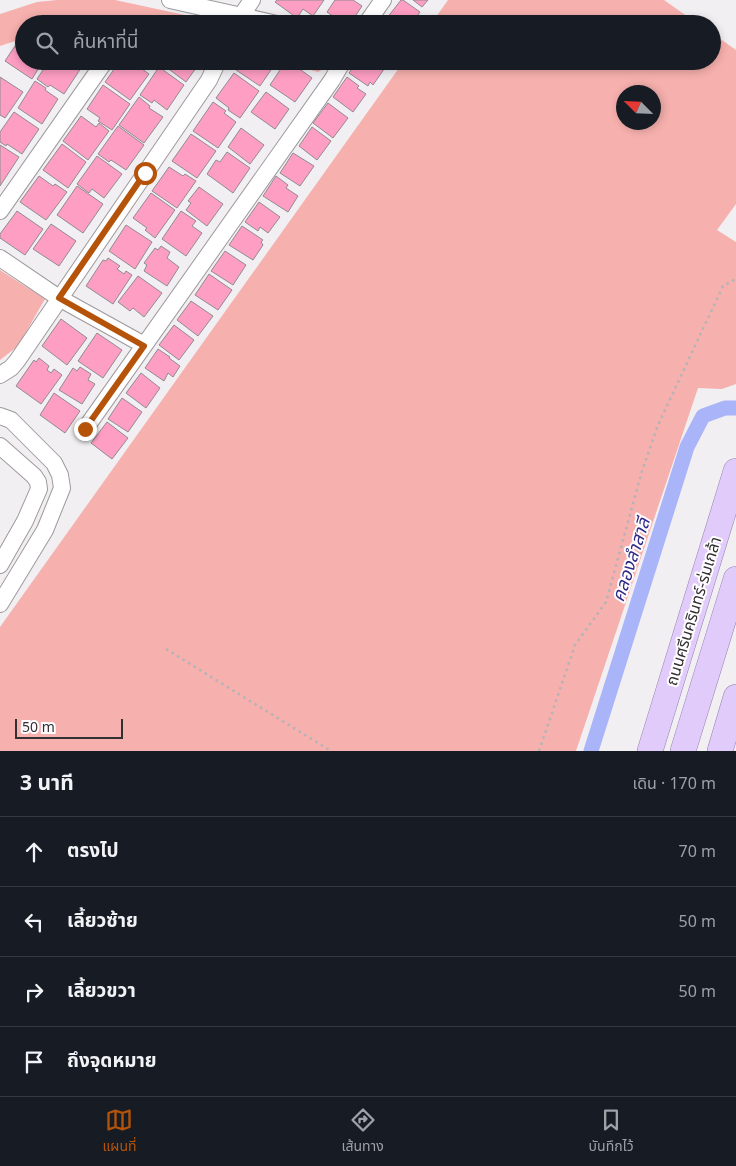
<!DOCTYPE html>
<html lang="th">
<meta charset="utf-8">
<style>
body{margin:0;font-family:Georgia,"Noto Sans Thai",serif;background:#20242c;color:#f1f3f6}
.compass{position:absolute;left:616px;top:85px;width:45px;height:45px;border-radius:50%;background:#171b24;box-shadow:0 2px 8px #0003;rotate:294deg}
.scale{position:absolute;left:15px;bottom:12px;width:108px;box-sizing:border-box;padding-left:5px;border:2px solid #323031;border-top:0;font-size:14px;line-height:18px;white-space:nowrap;color:#323031;-webkit-text-stroke:4px #fffdff;paint-order:stroke}
.stop{position:absolute;width:15px;height:15px;margin:-11px;border:4px solid #b45309;border-radius:50%;background:#fff}
.stop.end{background:#b45309;border-color:#fff;box-shadow:0 1px 5px #0008}
.list{margin:0;padding:0;list-style:none}
h2{display:flex;justify-content:space-between;align-items:center;height:65px;margin:0;padding:0 20px;font-size:21px}
h2 small{font-size:16px;font-weight:400;color:#9ea1a6}
.list li{display:grid;grid-template-columns:32px 1fr auto;gap:15px;align-items:center;box-sizing:border-box;height:70px;padding:0 20px;border-top:1px solid #363941}
.list b{display:block;font-size:19px;white-space:nowrap}
.list em{font-size:16px;font-style:normal;color:#9ea1a6}
.icon{flex:none;width:28px;height:28px;fill:none;stroke:currentColor;stroke-width:2;stroke-linecap:round;stroke-linejoin:round}
.map{position:relative;flex:none;width:736px;height:751px;overflow:hidden}
.search{position:absolute;background:#171b24;box-shadow:0 2px 8px #0003;left:15px;right:15px;top:15px;height:55px;display:flex;align-items:center;gap:12px;box-sizing:border-box;padding:0 18px;border-radius:28px;color:#9ea1a6;font-size:19px}
.sheet{height:345px;background:#171b24}
nav{display:flex;justify-content:space-around;align-items:center;box-sizing:border-box;height:70px;border-top:1px solid #363941;background:#171b24;font-size:14px;color:#9ea1a6}
nav a{display:grid;justify-items:center;gap:2px}
nav .on{color:#b45309}
.map>svg:first-child{display:block}
.green{fill:#f6b0ad;fill-rule:evenodd}
.lines{fill:none;stroke-linecap:round;stroke-linejoin:round}
.canal{stroke:#aab4f8;stroke-width:15}
.building{fill:#fe9ec3;stroke:#908b8d}
.street-casing{stroke:#9d999c;stroke-width:18}
.primary-casing{stroke:#957fb2;stroke-width:26}
.path{stroke:#b5b3b5;stroke-width:2.5;stroke-dasharray:2.5 4;stroke-linecap:butt}
.street{stroke:#fff;stroke-width:16}
.primary{stroke:#e0cbfa;stroke-width:25}
.route{stroke:#b45309;stroke-width:6}
.labels{text-anchor:middle;stroke-width:4;stroke-linejoin:round;paint-order:stroke}
.street-label{font-size:16px;fill:#323031;stroke:#fffdff}
.water-label{font-size:18px;font-style:italic;fill:#2e2a88;stroke:#fffdff}
</style>
<div class="map">
<svg width="736" height="751" viewBox="0 0 736 751">
<rect width="100%" height="100%" fill="#f2eff2"/>
<path class="green" d="M 57,0 L 115,0 L 208,20 L 210,24 L 134,24 L 124,21 L 121,24 L 24,24 L 24,38 L 0,46 L 0,14 L 37,2 Z
M 448,0 L 664,0 L 698,24 L 431,24 Z
M 712,33 L 736,50 L 736,204 L 717,230 L 736,242 L 736,384 L 722,389 L 698,388 L 576,751 L 0,751 L 0,627 L 404,61 L 712,61 ZM 624,92 L 654,92 L 654,122 L 624,122 Z
M 279,61 L 332,61 L 331,64 L 318,72 Z
M 0,270 L 45,299 L 18,346 L 0,360 Z"/>
<g class="lines">
<path class="canal" d="M 591,751 L 687,447 L 703,416 L 725,408 L 736,408"/>
</g>
<path class="building" d="M 277,0 L 324,0 L 313,16 L 303,9 L 297,18 L 275,2 Z
M 335,0 L 353,0 L 362,6 L 350,24 L 344,24 L 327,12 Z
M 401,0 L 403,0 L 420,12 L 412,24 L 394,24 L 387,18 Z
M 413,0 L 428,0 L 422,7 Z
M 79,16 L 90,24 L 74,24 Z
M 23,34 L 24,61 L 43,61 L 32,79 L 5,61 Z
M 49,61 L 72,61 L 81,68 L 64,94 L 50,85 L 48,87 L 37,79 Z
M 120,61 L 131,61 L 149,74 L 130,100 L 105,82 Z
M 164,61 L 201,61 L 186,82 L 162,64 Z
M 242,61 L 277,61 L 260,86 L 236,70 Z
M 286,61 L 293,61 L 300,66 L 298,68 L 312,78 L 295,102 L 270,85 Z
M 357,61 L 388,61 L 389,62 L 373,85 L 370,82 L 368,86 L 349,73 Z
M 159,67 L 184,85 L 167,110 L 154,100 L 152,103 L 140,95 Z
M 234,73 L 259,91 L 240,118 L 228,110 L 229,108 L 216,98 Z
M 0,77 L 23,92 L 5,118 L 0,115 Z
M 347,77 L 359,86 L 357,88 L 366,94 L 353,112 L 333,97 Z
M 35,81 L 46,88 L 45,90 L 58,99 L 42,124 L 18,108 Z
M 103,85 L 130,104 L 112,130 L 98,121 L 100,118 L 87,109 Z
M 266,92 L 289,109 L 275,129 L 251,112 Z
M 139,97 L 150,106 L 149,108 L 163,117 L 144,143 L 119,125 Z
M 213,102 L 226,111 L 224,113 L 236,122 L 218,148 L 193,131 Z
M 328,103 L 348,118 L 333,138 L 313,123 Z
M 14,112 L 39,129 L 22,154 L 7,144 L 6,146 L 0,142 L 0,132 Z
M 81,116 L 96,127 L 99,123 L 109,131 L 88,160 L 63,141 Z
M 118,126 L 144,145 L 126,170 L 111,160 L 109,162 L 98,154 Z
M 312,127 L 331,141 L 317,160 L 299,146 Z
M 241,128 L 264,145 L 250,164 L 228,147 Z
M 191,134 L 216,151 L 197,178 L 172,161 Z
M 62,144 L 86,162 L 68,188 L 43,170 Z
M 0,145 L 19,157 L 0,186 Z
M 227,152 L 250,168 L 233,193 L 207,174 L 216,160 L 220,162 Z
M 293,153 L 314,166 L 300,186 L 280,173 Z
M 97,156 L 122,174 L 104,198 L 92,189 L 89,193 L 77,184 Z
M 169,167 L 183,176 L 185,174 L 196,181 L 177,208 L 152,191 Z
M 39,176 L 53,186 L 55,184 L 67,192 L 46,220 L 20,202 Z
M 276,176 L 288,185 L 286,188 L 298,196 L 288,212 L 263,196 Z
M 77,186 L 103,204 L 83,233 L 57,215 Z
M 199,187 L 223,204 L 207,226 L 186,210 L 191,203 L 188,201 Z
M 151,193 L 175,210 L 155,238 L 145,230 L 147,228 L 133,218 Z
M 259,202 L 280,217 L 268,233 L 260,227 L 258,231 L 245,222 Z
M 17,211 L 43,229 L 25,255 L 0,238 L 0,234 Z
M 181,211 L 196,221 L 192,226 L 202,233 L 186,256 L 162,239 Z
M 51,224 L 76,241 L 59,266 L 33,249 Z
M 126,225 L 152,242 L 135,269 L 109,251 Z
M 242,226 L 263,240 L 261,242 L 263,245 L 253,260 L 229,245 Z
M 161,246 L 170,252 L 167,258 L 179,267 L 167,286 L 144,271 L 147,265 L 144,263 L 155,248 L 158,250 Z
M 225,251 L 246,265 L 233,285 L 211,271 Z
M 108,258 L 120,266 L 117,269 L 124,274 L 126,271 L 132,275 L 113,304 L 86,286 L 103,260 L 106,261 Z
M 209,274 L 232,290 L 218,310 L 195,295 Z
M 138,276 L 162,293 L 144,317 L 133,308 L 130,311 L 118,302 Z
M 191,301 L 213,316 L 198,336 L 177,320 Z
M 61,319 L 87,338 L 67,365 L 42,346 Z
M 174,325 L 194,340 L 179,360 L 159,345 Z
M 97,333 L 122,350 L 103,378 L 78,361 Z
M 158,349 L 170,357 L 169,358 L 180,366 L 173,377 L 168,373 L 164,381 L 145,368 Z
M 39,358 L 49,366 L 47,370 L 51,373 L 54,369 L 62,375 L 41,404 L 16,386 L 34,360 L 36,362 Z
M 80,367 L 91,374 L 88,380 L 95,384 L 82,404 L 59,390 L 73,368 L 77,371 Z
M 141,373 L 160,388 L 146,408 L 126,393 Z
M 54,393 L 80,411 L 65,433 L 40,415 Z
M 122,398 L 142,412 L 128,432 L 108,419 Z
M 107,422 L 128,438 L 112,459 L 91,443 Z"/>
<g class="lines">
<defs>
<path id="street" d="M 170,0 L 277,24
M 237,24 L 241,16 L 252,0
M 366,24 L 383,0
M 0,211 L 105,61
M 0,258 L 59,298 L 144,345
M 0,375 L 11,368 L 17,361 L 209,80 L 218,61
M 0,416 L 11,420 L 54,463 L 60,475 L 62,488 L 45,530 L 0,604
M 85,429 L 332,80 L 343,61
M 0,446 L 34,476 L 38,482 L 39,489 L 25,521 L 0,565"/>
<path id="primary" d="M 650,751 L 736,471
M 683,751 L 736,579
M 720,751 L 736,697"/>
</defs>
<use href="#street" class="street-casing"/>
<use href="#primary" class="primary-casing"/>
<path class="path" d="M 166,649 L 331,751
M 539,751 L 575,645 L 606,602 L 642,471 L 658,425 L 723,286 L 736,279"/>
<use href="#street" class="street"/>
<use href="#primary" class="primary"/>
</g>
<g class="lines">
<path class="route" d="M 85,429 L 144,346 L 59,298 L 145,173"/>
</g>
<g class="labels">
<g class="street-label">
<text transform="translate(693 611) rotate(-73)" y="6">ถนนศรีนครินทร์-ร่มเกล้า</text>
</g>
<g class="water-label">
<text transform="translate(631 560) rotate(-72)" y="6">คลองลำสาลี</text>
</g>
</g>
</svg>
<svg class="compass" viewBox="-18 -18 36 36"><path d="M0-13l5 13h-10z" fill="#e53935"/><path d="M0 13l5-13h-10z" fill="#9ea1a6"/></svg>
<div class="scale">50 m</div>
<div class="stop" style="left:145px;top:173px"></div>
<div class="stop end" style="left:85px;top:429px"></div>
<div class="search"><svg class="icon" aria-label="search" viewBox="0 0 24 24"><circle cx="10" cy="10" r="6"/><path d="M15 15l6 6"/></svg>ค้นหาที่นี่</div>
</div>
<section class="sheet">
<h2>3 นาที<small>เดิน · 170 m</small></h2>
<ul class="list">
<li><svg class="icon" aria-label="ahead" viewBox="0 0 24 24"><path d="M12 20V5M6 11l6-6 6 6"/></svg><div><b>ตรงไป</b></div><em>70 m</em></li>
<li><svg class="icon" aria-label="left" viewBox="0 0 24 24"><path d="M17 20v-9H6M10 6l-5 5 5 5"/></svg><div><b>เลี้ยวซ้าย</b></div><em>50 m</em></li>
<li><svg class="icon" aria-label="right" viewBox="0 0 24 24"><path d="M7 20v-9h11M14 6l5 5-5 5"/></svg><div><b>เลี้ยวขวา</b></div><em>50 m</em></li>
<li><svg class="icon" aria-label="arrive" viewBox="0 0 24 24"><path d="M6 21V4h12l-3 4 3 4H6"/></svg><div><b>ถึงจุดหมาย</b></div></li>
</ul>
</section>
<nav>
<a class="on"><svg class="icon" aria-label="map" viewBox="0 0 24 24"><path d="M3 6l6-2 6 2 6-2v14l-6 2-6-2-6 2zM9 4v14M15 6v14"/></svg>แผนที่</a>
<a><svg class="icon" aria-label="directions" viewBox="0 0 24 24"><path d="M12 3l9 9-9 9-9-9zM9 14v-3h6M13 9l2 2-2 2"/></svg>เส้นทาง</a>
<a><svg class="icon" aria-label="saved" viewBox="0 0 24 24"><path d="M7 4h10v16l-5-4-5 4z"/></svg>บันทึกไว้</a>
</nav>
